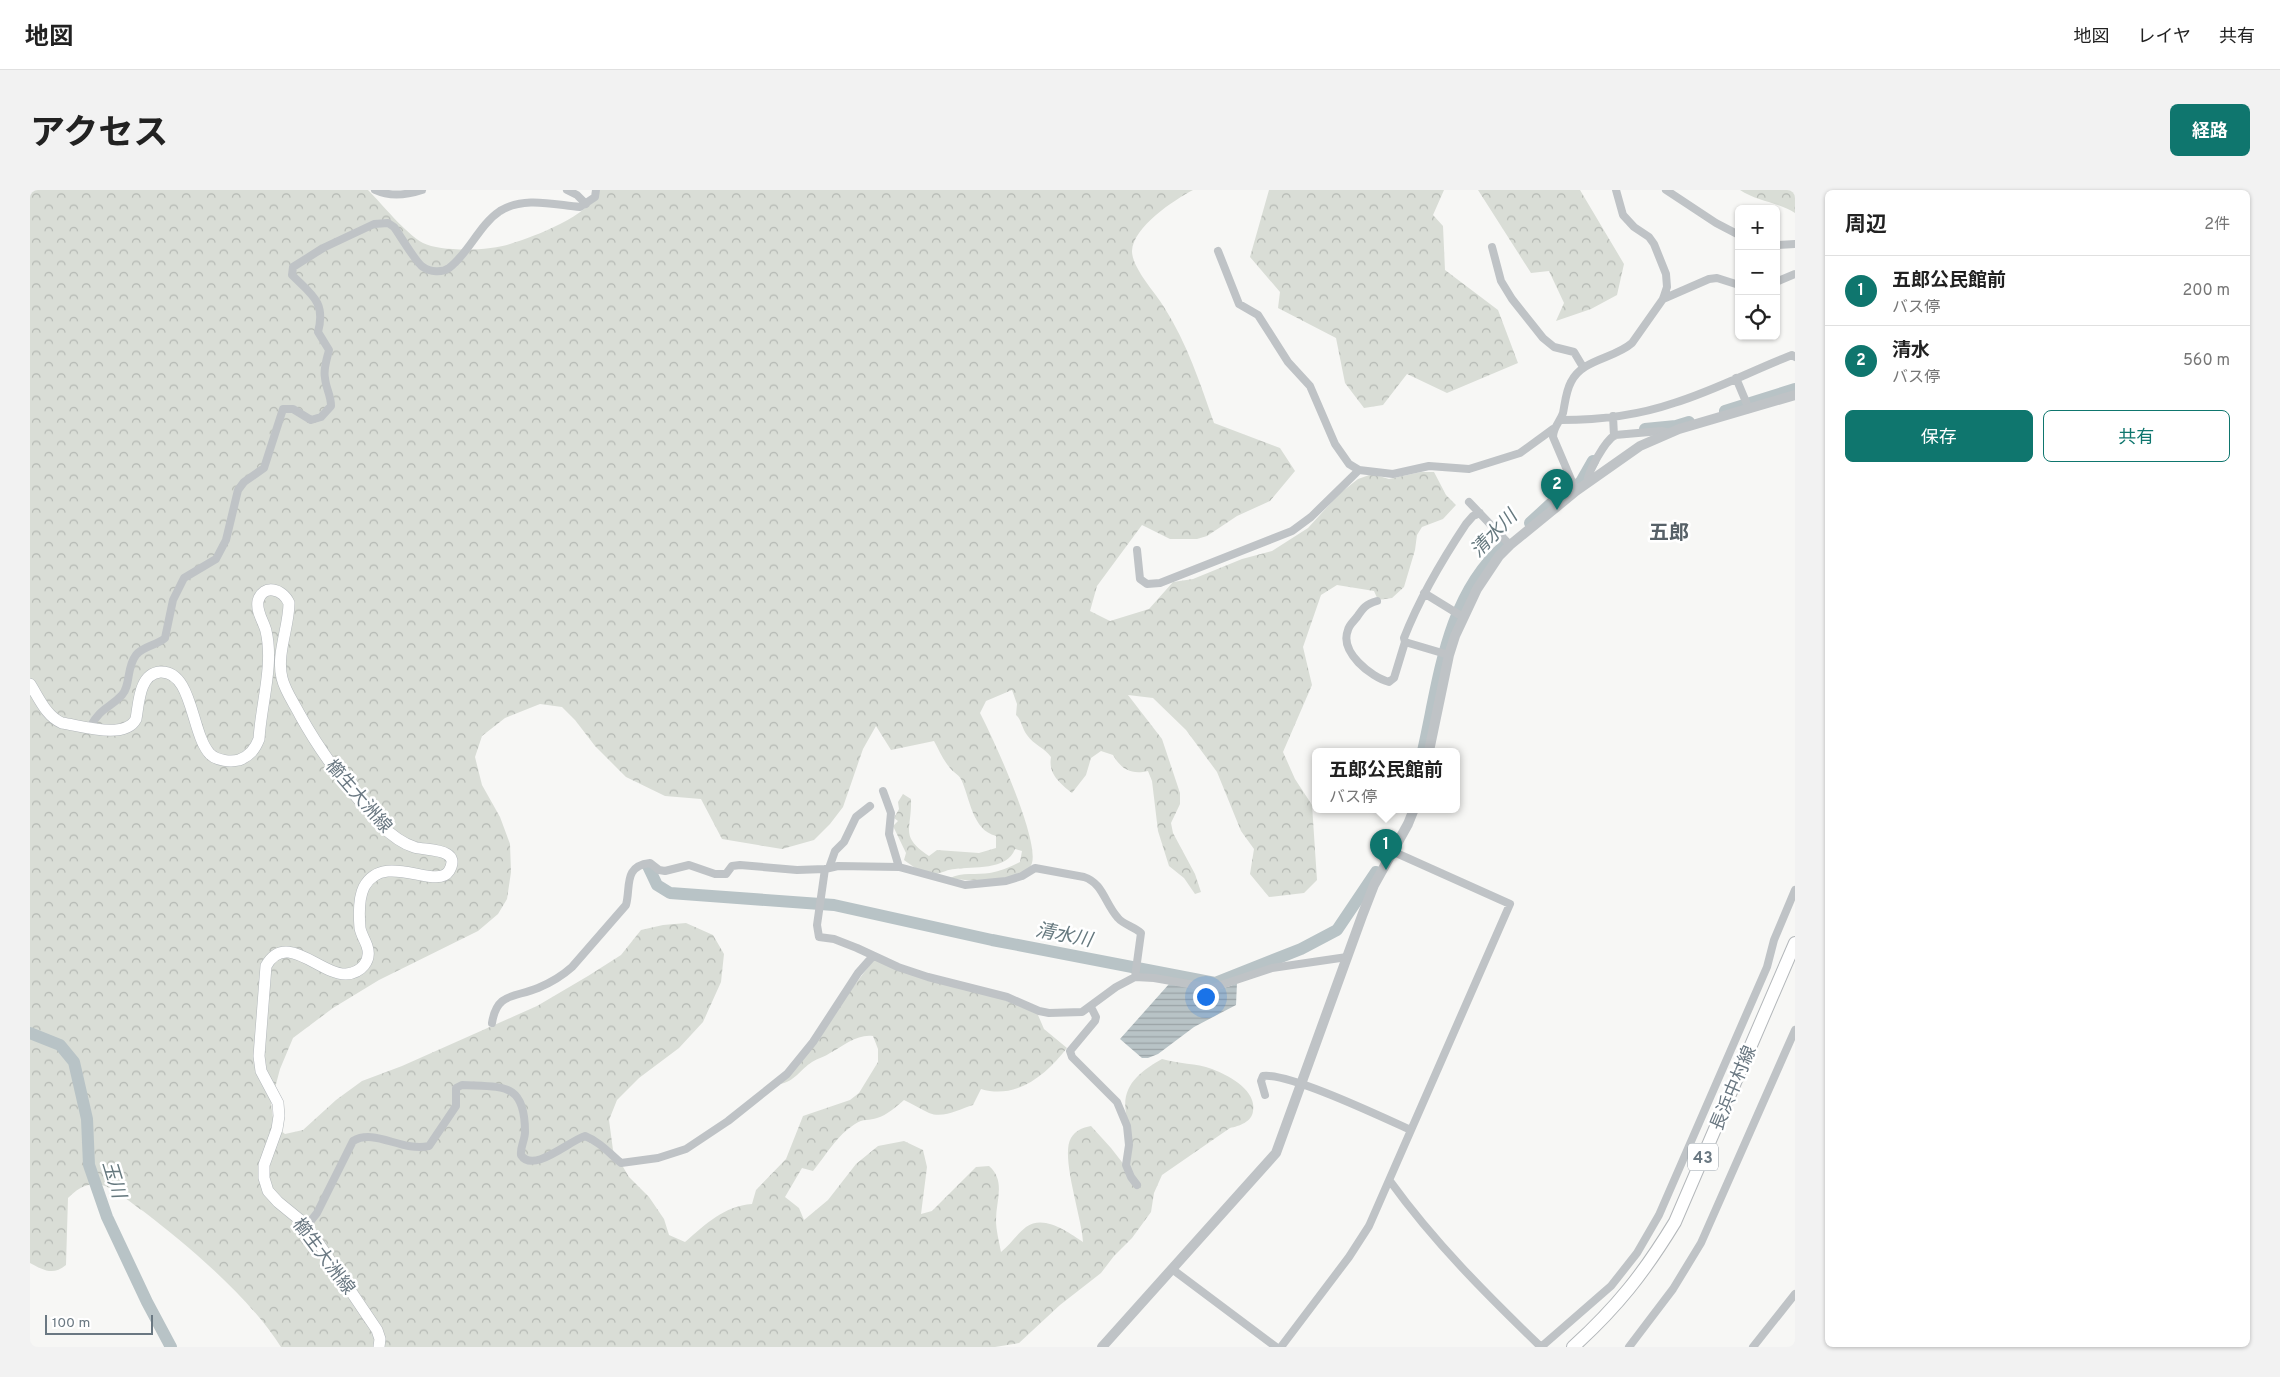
<!DOCTYPE html>
<html lang="ja">
<meta charset="utf-8">
<style>
body{margin:0;font-family:Overpass,"Noto Sans JP",sans-serif;background:#f2f2f2;color:#222}
.controls{position:absolute;right:15px;top:15px;display:grid;overflow:hidden;border-radius:8px;box-shadow:0 1px 4px #0004}
.controls button{width:45px;height:45px;display:grid;place-items:center;padding:0;border:0;border-bottom:1px solid #e0e0e0;background:#fff;color:#222;font:25px sans-serif}
.scale{position:absolute;left:15px;bottom:12px;width:108px;box-sizing:border-box;padding-left:5px;border:2px solid #6a7882;border-top:0;font-size:14px;line-height:18px;white-space:nowrap;color:#6a7882;-webkit-text-stroke:4px #fff;paint-order:stroke}
.you{position:absolute;left:1175px;top:806px;width:18px;height:18px;margin:-12px;border:4px solid #fff;border-radius:50%;background:#1a73e8;box-shadow:0 0 0 8px #1a73e833}
.badge{display:grid;place-items:center;width:32px;height:32px;border-radius:50%;background:#0f766e;color:#fff;font-size:16px;font-weight:700}
.pin{position:absolute;translate:-50% -41px;filter:drop-shadow(0 1px 2px #0008)}
.pin::after{content:'';position:absolute;top:26px;width:18px;height:15px;background:inherit;clip-path:polygon(0 0,100% 0,50% 100%)}
.popup{position:absolute;left:1282px;top:558px;width:148px;height:65px;box-sizing:border-box;display:grid;place-content:center;border-radius:8px;background:#fff;filter:drop-shadow(0 1px 4px #0005);font-size:16px;white-space:nowrap;color:#767676}
.popup b{font-size:19px;color:#222}
.popup::after{content:'';position:absolute;left:50%;top:100%;margin-left:-10px;border:10px solid transparent;border-top-color:#fff}
.list{margin:0;padding:0;list-style:none}
h2{display:flex;justify-content:space-between;align-items:center;height:65px;margin:0;padding:0 20px;font-size:21px}
h2 small{font-size:16px;font-weight:400;color:#767676}
.list li{display:grid;grid-template-columns:32px 1fr auto;gap:15px;align-items:center;box-sizing:border-box;height:70px;padding:0 20px;border-top:1px solid #e0e0e0}
.list b{display:block;font-size:19px;white-space:nowrap}
.list p{margin:0;font-size:16px;white-space:nowrap;color:#767676}
.list em{font-size:16px;font-style:normal;color:#767676}
.actions{display:flex;gap:10px;padding:15px 20px}
.actions a{flex:1;padding:11px 0;border:1px solid #0f766e;border-radius:8px;text-align:center;font-size:18px;color:#0f766e}
.actions .main{background:#0f766e;color:#fff}
.icon{flex:none;width:28px;height:28px;fill:none;stroke:currentColor;stroke-width:2;stroke-linecap:round;stroke-linejoin:round}
.map{position:relative;flex:none;width:1765px;height:1157px;overflow:hidden;border-radius:8px}
header{display:flex;align-items:center;gap:30px;box-sizing:border-box;height:70px;padding:0 25px;background:#fff;border-bottom:1px solid #e0e0e0}
header strong{font-size:24px}
nav{display:flex;gap:28px;margin-inline-start:auto;font-size:18px}
.intro{display:flex;align-items:center;justify-content:space-between;box-sizing:border-box;height:120px;padding:0 30px}
h1{margin:0;font-size:35px}
.button{padding:12px 22px;border-radius:8px;background:#0f766e;color:#fff;font-size:18px;font-weight:700}
main{display:flex;gap:30px;padding:0 30px}
aside{flex:1;background:#fff;border-radius:8px;box-shadow:0 1px 4px #0004}
.map>svg:first-child{display:block}
.forest{fill:url(#forest-crowns)}
.water{fill:url(#water-rules)}
.lines{fill:none;stroke-linecap:round;stroke-linejoin:round}
.river{stroke:#b8c3c6;stroke-width:12}
.secondary-casing{stroke:#b2b7ba;stroke-width:12}
.primary-casing{stroke:#b3b7ba;stroke-width:14}
.minor{stroke:#bfc3c6;stroke-width:8}
.tertiary{stroke:#bfc3c6;stroke-width:10}
.secondary{stroke:#fff;stroke-width:11}
.primary{stroke:#fff;stroke-width:12}
.labels{text-anchor:middle;stroke-width:5;stroke-linejoin:round;paint-order:stroke}
.shield{fill:#fff;stroke:#97a0a8;stroke-width:1}
.shield-label{font-size:16px;font-weight:bold;fill:#6a7882}
.street-label{font-size:18px;fill:#6a7882;stroke:#fff}
.water-label{font-size:19px;font-style:italic;fill:#65787e;stroke:#fff}
.quarter-label{font-size:20px;font-weight:bold;fill:#576168;stroke:#fff}
</style>
<header>
<strong>地図</strong>
<nav><a>地図</a><a>レイヤ</a><a>共有</a></nav>
</header>
<div class="intro"><h1>アクセス</h1><a class="button">経路</a></div>
<main>
<div class="map">
<svg width="1765" height="1157" viewBox="0 0 1765 1157">
<defs>
<pattern id="forest-crowns" width="20" height="18" patternUnits="userSpaceOnUse" patternTransform="scale(1.25)"><rect width="20" height="18" fill="#d9ddd6"/><path d="M2 6a3 3 0 1 1 6 0M12 15a3 3 0 1 1 6 0" fill="none" stroke="#b4b8b3"/></pattern>
<pattern id="water-rules" width="6" height="5" patternUnits="userSpaceOnUse" patternTransform="scale(1.25)"><rect width="6" height="5" fill="#b8c3c6"/><path d="M0 2.5h6" fill="none" stroke="#9aa3a6"/></pattern>
</defs>
<rect width="100%" height="100%" fill="#f7f7f5"/>
<path class="forest" d="M 0,0 L 338,0 C 353,15 375,43 393,53 C 411,62 460,61 480,54 C 506,46 559,26 570,0 L 1163,0 C 1144,10 1103,37 1102,61 C 1102,78 1125,102 1134,117 C 1157,153 1170,193 1184,233 L 1250,258 L 1265,281 L 1240,311 L 1207,326 L 1177,346 L 1167,349 L 1140,349 L 1112,335 L 1067,396 L 1060,421 L 1080,431 L 1119,419 L 1143,392 L 1163,389 L 1212,369 L 1242,361 L 1278,338 L 1309,304 L 1328,289 L 1342,284 L 1359,289 L 1391,282 L 1404,282 L 1416,305 L 1426,315 L 1413,329 L 1392,337 L 1387,345 L 1385,360 L 1374,397 L 1362,408 L 1348,410 L 1344,401 L 1307,395 L 1291,405 L 1273,457 L 1282,495 L 1253,562 L 1265,589 L 1282,615 L 1287,690 L 1274,703 L 1239,707 L 1220,684 L 1224,659 L 1211,641 L 1187,582 L 1156,540 L 1123,508 L 1098,505 L 1132,549 L 1150,603 L 1150,614 L 1141,633 L 1143,643 L 1165,684 L 1171,702 L 1165,704 L 1154,688 L 1139,676 L 1128,641 L 1122,591 L 1118,581 C 1101,585 1091,579 1083,565 L 1071,561 L 1061,568 L 1056,585 L 1042,603 C 1030,593 1018,584 1021,567 C 1015,558 1004,555 997,545 C 992,539 992,530 986,525 L 987,514 L 982,500 L 956,511 L 950,523 C 963,548 1009,648 1002,673 C 994,697 938,691 920,688 C 931,682 947,685 960,683 C 971,681 980,677 990,672 L 992,661 L 985,659 C 977,681 943,676 925,679 C 918,679 912,683 906,684 C 894,685 882,676 874,670 L 876,663 L 863,636 L 868,631 L 864,628 L 869,619 L 868,612 L 873,604 L 881,609 C 882,640 869,646 899,666 L 907,660 L 949,663 L 966,658 L 966,646 C 942,640 940,608 931,589 C 928,584 923,582 920,578 C 913,570 909,560 904,551 L 861,560 L 846,536 L 833,559 L 813,617 L 800,634 L 784,650 L 752,659 L 692,649 L 671,609 L 635,606 L 596,587 L 565,556 L 545,530 L 532,517 L 510,514 L 475,528 L 452,546 L 445,567 L 452,595 L 470,627 L 480,654 L 481,682 L 477,709 L 468,724 L 448,741 L 349,790 L 303,818 L 263,848 L 250,879 L 241,913 L 244,935 L 255,944 L 273,940 L 306,910 L 332,891 L 372,876 L 507,816 L 558,786 L 591,765 L 611,740 L 633,735 L 656,733 L 683,745 L 694,764 L 691,792 L 673,832 L 649,858 L 609,888 L 587,910 L 579,930 L 583,960 L 599,987 L 619,1007 L 634,1029 L 639,1045 L 655,1052 C 676,1034 694,1016 722,1014 L 726,1000 L 756,969 L 773,926 L 820,910 L 829,903 L 848,872 L 848,859 L 843,846 C 827,844 815,855 800,863 C 795,867 788,868 782,872 C 771,879 764,892 750,894 L 845,768 L 967,807 L 997,819 L 1008,825 L 1014,839 L 1037,858 C 1017,884 987,910 951,899 L 943,915 C 930,919 913,929 899,923 C 890,919 883,914 874,910 C 866,917 857,925 847,928 C 840,931 833,928 825,934 C 806,946 797,964 783,981 L 772,978 L 755,1007 L 769,1018 L 774,1030 L 798,1010 L 826,974 L 848,956 L 874,951 L 893,960 L 897,977 L 891,1024 L 902,1021 L 946,977 L 959,976 C 976,991 966,1010 966,1030 C 966,1040 969,1051 971,1062 C 980,1055 987,1044 996,1037 C 1014,1024 1038,1042 1053,1052 C 1052,1028 1030,966 1041,948 C 1046,940 1052,938 1061,936 L 1081,958 L 1095,976 C 1096,964 1101,950 1099,938 C 1099,933 1096,928 1096,923 C 1091,895 1111,881 1132,869 C 1148,874 1166,873 1182,879 C 1198,885 1227,900 1223,921 C 1222,932 1209,936 1200,938 L 1132,985 L 1124,1003 L 1121,1022 L 1102,1048 L 1084,1066 L 1071,1083 L 1030,1115 L 989,1153 L 965,1157 L 251,1157 C 219,1107 161,1058 113,1021 C 101,1013 82,996 68,994 C 55,993 46,1000 38,1008 L 36,1075 C 23,1086 13,1080 0,1073 Z
M 1239,0 L 1414,0 L 1403,25 L 1413,36 L 1415,80 L 1468,120 L 1488,173 L 1417,203 L 1377,184 L 1353,215 L 1334,218 L 1315,193 L 1306,148 L 1248,118 L 1250,102 L 1220,67 Z
M 1448,0 L 1550,0 L 1594,74 L 1587,105 L 1561,119 L 1526,131 L 1534,113 L 1519,81 L 1501,83 Z
M 1710,0 L 1765,0 L 1765,23 C 1748,12 1726,11 1710,0 Z"/>
<path class="water" d="M 1207,793 L 1206,815 L 1164,837 L 1128,864 L 1118,868 L 1112,868 L 1090,849 L 1139,794 C 1165,798 1182,805 1207,793 Z"/>
<g class="lines">
<path class="river" d="M 1695,221 L 1765,199
M 1615,239 L 1646,236 L 1659,232
M 1500,333 L 1525,310 L 1540,301 L 1551,292 L 1563,271
M 1393,561 C 1409,491 1416,407 1474,356
M 618,676 L 627,695 L 640,703 L 804,715 L 962,750 L 1185,793 L 1271,759 L 1307,740 L 1346,682
M 0,843 L 30,855 L 44,872 L 57,929 L 59,975 L 77,1027 L 117,1112 L 141,1157"/>
<defs>
<path id="secondary" d="M 0,494 C 9,508 16,526 32,533 C 52,536 95,550 106,529 C 109,513 109,484 130,482 C 163,480 161,544 180,564 C 187,571 201,572 209,570 C 220,566 225,559 229,549 C 231,514 244,475 236,441 C 234,432 226,422 228,411 C 233,393 253,399 259,413 C 259,437 246,464 252,488 C 255,501 264,513 270,525 C 292,565 319,600 350,634 C 360,644 371,653 384,657 C 394,661 433,657 419,681 C 406,701 354,660 334,697 C 328,709 329,726 330,738 C 331,744 335,750 337,756 C 342,771 331,783 316,784 C 290,785 256,740 236,776 L 229,866 L 231,881 L 248,913 L 249,926 L 247,939 L 234,975 L 234,988 L 238,1001 L 248,1012 L 270,1030 L 285,1048 L 347,1140 L 350,1149 L 349,1157"/>
<path id="primary" d="M 1543,1157 C 1587,1117 1614,1083 1645,1032 L 1765,753"/>
</defs>
<use href="#secondary" class="secondary-casing"/>
<use href="#primary" class="primary-casing"/>
<path class="minor" d="M 345,0 C 360,7 377,5 392,0
M 537,0 L 547,5 L 556,14
M 1636,0 L 1686,33 L 1709,45
M 1746,55 L 1765,54
M 1462,57 L 1471,91 L 1482,109 L 1513,148 L 1524,157 L 1544,162 L 1553,177
M 1188,61 L 1209,114 L 1228,125 L 1258,172 L 1280,196 L 1305,254 L 1319,274 L 1329,280 L 1363,284 L 1399,276 L 1439,279 L 1490,263 L 1523,239
M 1746,92 L 1765,84
M 1633,109 L 1679,89 L 1687,88 L 1709,95
M 1706,188 L 1719,219
M 1583,226 L 1584,246
M 1531,230 C 1568,230 1609,225 1644,213 C 1683,201 1719,182 1757,167 L 1762,165 L 1765,167
M 1557,293 C 1558,281 1575,251 1585,245 L 1631,241 L 1639,243
M 1546,301 L 1523,247 C 1523,237 1530,232 1533,223 C 1535,213 1536,201 1541,192 C 1552,169 1584,169 1602,153 L 1633,109 L 1637,97 L 1636,84 L 1624,54 L 1619,47 L 1604,37 L 1593,25 L 1586,0
M 1439,312 L 1480,355
M 1107,360 L 1110,389 L 1117,394 L 1130,393 L 1262,341 L 1281,327 L 1329,280
M 1394,403 L 1433,427
M 1347,411 C 1336,414 1333,418 1327,427 C 1324,431 1319,435 1318,440 C 1309,462 1341,487 1359,492 L 1364,488 L 1375,452 L 1374,448 C 1390,407 1412,370 1436,334 L 1443,326 L 1450,323
M 1375,452 L 1419,465
M 60,537 C 71,517 79,519 92,505 C 101,495 96,478 106,465 C 113,456 126,456 135,448 L 143,410 L 154,388 L 186,369 L 196,350 L 208,300 L 214,292 L 234,278 L 253,219 L 263,219 L 281,230 L 291,227 L 301,216 C 301,205 296,199 295,188 C 293,179 297,169 299,160 L 288,142 C 296,112 282,105 262,85 L 263,77 L 293,58 L 344,34 L 358,33 L 364,37 C 370,45 386,73 393,77 C 400,82 412,83 419,78 C 439,63 449,35 470,21 C 494,6 525,15 550,17 L 565,7 L 566,0
M 853,601 L 861,623 L 859,644 L 869,677
M 799,678 L 805,661 L 814,652 L 826,627 L 840,616
M 795,679 L 787,735 L 789,747 L 804,749 L 827,758 L 868,777 L 898,787 L 977,807 L 1009,821 L 1019,823 L 1052,822 L 1086,797 L 1105,787 L 1124,788 L 1182,798 L 1242,778 L 1317,767
M 1061,817 L 1066,827 L 1065,831 L 1040,861 L 1042,867 L 1087,912 L 1097,936 L 1099,955 L 1096,975 L 1101,987 L 1107,995
M 462,833 C 467,802 484,808 508,798 C 520,793 532,786 542,777 L 596,715 C 601,697 593,676 620,673 L 629,680 L 635,681 L 659,675 L 685,684 L 696,684 L 702,676 L 710,675 L 767,680 L 795,679 L 808,676 L 869,677 L 935,695 L 976,691 L 992,686 L 1005,678 L 1054,687 C 1073,693 1075,714 1088,728 C 1094,735 1105,737 1111,743 L 1105,787
M 1235,905 L 1231,891 L 1233,886 C 1258,882 1354,928 1381,940
M 1360,991 C 1404,1052 1457,1105 1511,1157
M 276,1037 L 287,1023 L 323,951 C 345,938 371,962 399,956 L 426,916 L 426,898 L 432,895 C 473,897 495,892 495,942 C 495,950 490,957 491,965 C 503,984 539,951 555,946 C 570,952 579,963 591,973 L 628,968 L 656,959 L 698,931 L 757,884 L 783,852 L 828,783 L 843,766
M 1142,1079 L 1246,1157
M 1251,1157 L 1319,1067 L 1339,1036 L 1480,714 L 1364,662
M 1511,1157 L 1581,1096 L 1607,1063 L 1629,1025 L 1737,777 L 1744,750 L 1765,700
M 1599,1157 L 1643,1099 L 1671,1053 L 1765,840
M 1723,1157 L 1765,1104"/>
<path class="tertiary" d="M 1399,561 L 1419,465 L 1425,446 L 1447,399 L 1469,366 L 1480,355 L 1546,301 L 1610,256 L 1649,239 L 1765,205
M 1072,1157 L 1246,963 L 1332,726 L 1344,695 L 1378,634 L 1384,619"/>
<use href="#secondary" class="secondary"/>
<use href="#primary" class="primary"/>
</g>
<g class="labels">
<rect class="shield" x="1658" y="953.5" width="30" height="27" rx="4"/>
<g class="shield-label">
<text x="1673" y="973">43</text>
</g>
<g class="street-label">
<text transform="translate(329 606) rotate(49)" y="6">櫛生大洲線</text>
<text transform="translate(1703 898) rotate(-67)" y="6">長浜中村線</text>
<text transform="translate(294 1066) rotate(53)" y="6">櫛生大洲線</text>
</g>
<g class="water-label">
<text transform="translate(1463 343) rotate(-46)" y="7">清水川</text>
<text transform="translate(1034 744) rotate(11)" y="7">清水川</text>
<text transform="translate(85 989) rotate(73)" y="7">玉川</text>
</g>
<g class="quarter-label">
<text x="1639" y="349">五郎</text>
</g>
</g>
</svg>
<div class="controls">
<button>+</button>
<button>−</button>
<button><svg class="icon" aria-label="locate" viewBox="0 0 24 24"><circle cx="12" cy="12" r="6"/><path d="M12 2v4M12 18v4M2 12h4M18 12h4"/></svg></button>
</div>
<div class="scale">100 m</div>
<div class="you"></div>
<div class="pin badge" style="left:1356px;top:680px">1</div>
<div class="popup"><b>五郎公民館前</b>バス停</div>
<div class="pin badge" style="left:1527px;top:320px">2</div>
</div>
<aside>
<h2>周辺<small>2件</small></h2>
<ul class="list">
<li><span class="badge">1</span><div><b>五郎公民館前</b><p>バス停</p></div><em>200 m</em></li>
<li><span class="badge">2</span><div><b>清水</b><p>バス停</p></div><em>560 m</em></li>
</ul>
<div class="actions"><a class="main">保存</a><a>共有</a></div>
</aside>
</main>
